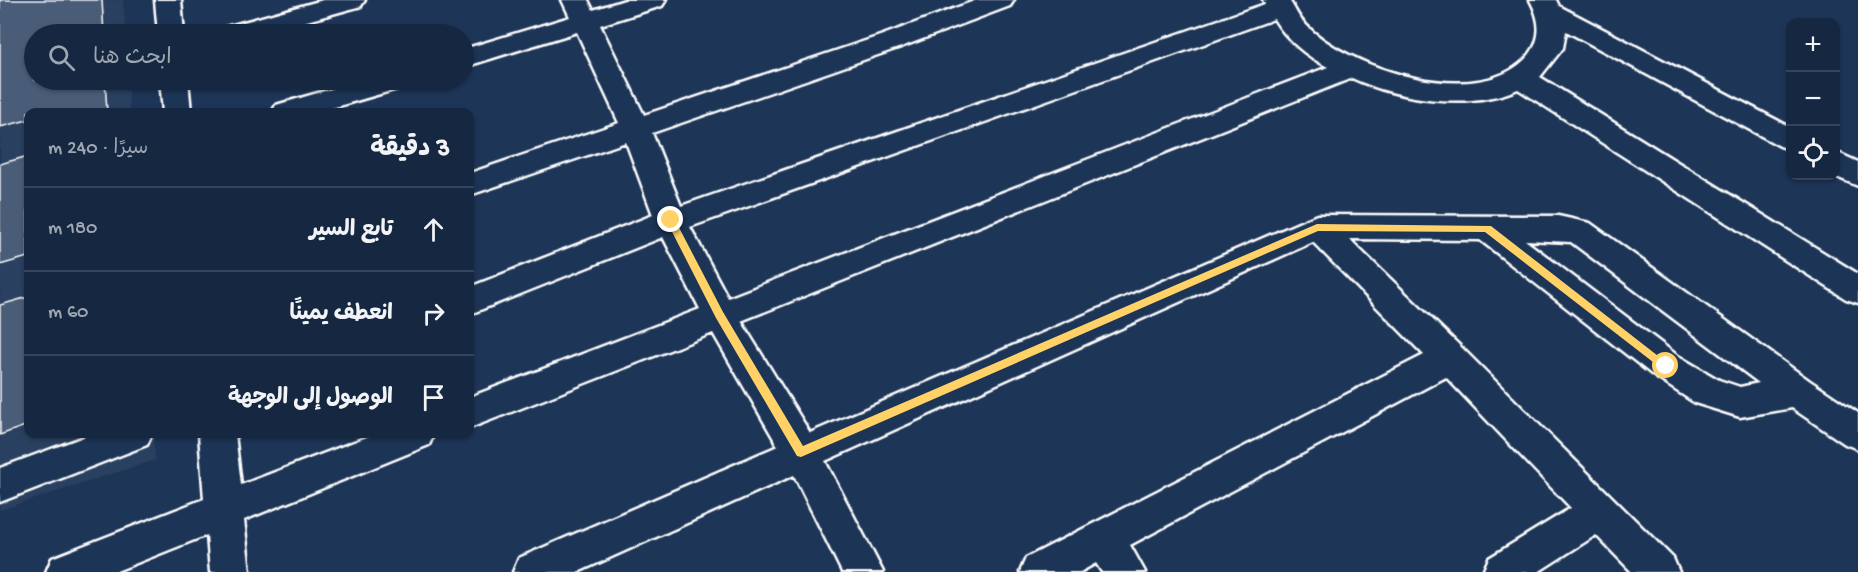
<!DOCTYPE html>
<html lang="ar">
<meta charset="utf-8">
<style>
body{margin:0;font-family:"Gochi Hand","Playpen Sans Arabic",sans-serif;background:#23344c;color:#f1f3f6;direction:rtl}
.controls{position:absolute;right:18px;top:18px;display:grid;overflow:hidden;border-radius:12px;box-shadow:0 2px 4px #0004}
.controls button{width:54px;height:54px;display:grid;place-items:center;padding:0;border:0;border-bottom:2px solid #35445a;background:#162841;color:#f1f3f6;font:30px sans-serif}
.stop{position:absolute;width:18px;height:18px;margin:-14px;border:4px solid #ffd166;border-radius:50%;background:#fff}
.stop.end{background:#ffd166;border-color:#fff;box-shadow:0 2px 6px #0008}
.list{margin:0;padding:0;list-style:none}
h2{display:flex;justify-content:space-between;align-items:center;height:78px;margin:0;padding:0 24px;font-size:26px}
h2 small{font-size:20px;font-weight:400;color:#9ea6b1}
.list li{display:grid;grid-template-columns:39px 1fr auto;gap:18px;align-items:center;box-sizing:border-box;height:84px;padding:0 24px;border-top:2px solid #35445a}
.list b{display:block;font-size:22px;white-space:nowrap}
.list em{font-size:20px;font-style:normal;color:#9ea6b1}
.icon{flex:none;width:33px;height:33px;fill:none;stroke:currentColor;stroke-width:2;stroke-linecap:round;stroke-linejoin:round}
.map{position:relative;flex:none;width:1858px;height:572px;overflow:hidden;direction:ltr}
.search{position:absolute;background:#162841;box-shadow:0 2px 4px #0004;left:24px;top:24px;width:450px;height:66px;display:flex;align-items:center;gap:15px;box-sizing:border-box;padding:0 21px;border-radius:33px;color:#9ea6b1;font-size:22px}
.panel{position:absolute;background:#162841;box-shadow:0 2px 4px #0004;left:24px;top:108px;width:450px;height:330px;border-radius:12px;direction:rtl}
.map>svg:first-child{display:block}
.built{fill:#2a4161}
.building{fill:#4a5d79;stroke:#fff;stroke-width:1.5}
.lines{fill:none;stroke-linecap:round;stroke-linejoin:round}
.minor-casing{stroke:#fff;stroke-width:5}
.minor{fill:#1d3557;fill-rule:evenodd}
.route{fill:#ffd166}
</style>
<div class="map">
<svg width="1858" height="572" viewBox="0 0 1858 572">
<rect width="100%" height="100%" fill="#1d3557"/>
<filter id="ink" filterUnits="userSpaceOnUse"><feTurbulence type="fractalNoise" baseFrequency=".0167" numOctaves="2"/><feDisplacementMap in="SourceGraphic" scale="12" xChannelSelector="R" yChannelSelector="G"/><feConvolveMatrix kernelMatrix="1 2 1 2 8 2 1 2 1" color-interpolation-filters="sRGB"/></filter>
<g filter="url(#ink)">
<path class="built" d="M 0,0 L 123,0 L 126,34 L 34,34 L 34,80 L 128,80 L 129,112 L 28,112 L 28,434 L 153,434 L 155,460 L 0,510 Z"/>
<path class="building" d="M 0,0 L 102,0 L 104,34 L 34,34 L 34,80 L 105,80 L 107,112 L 28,112 L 28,120 L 0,127 Z
M 28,156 L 28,257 L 0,265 L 0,164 Z
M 28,297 L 28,425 L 0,435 L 0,305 Z"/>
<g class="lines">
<defs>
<path id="minor" d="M 155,0 L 181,0 L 184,34 L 158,34 Z
M 323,0 L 365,0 L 361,6 L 260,34 L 218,34 L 222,28 Z
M 562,0 L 588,0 L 593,10 L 625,0 L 666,0 L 662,6 L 600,25 L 644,115 L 883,35 L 977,0 L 1014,0 L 1010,6 L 901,47 L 652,133 L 681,206 L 1265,4 L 1263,0 L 1289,0 C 1294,7 1298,17 1304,23 C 1347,70 1482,112 1529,55 C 1543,37 1540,19 1530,0 L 1556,0 L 1559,6 L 1790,127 L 1790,149 L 1780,146 L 1566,31 L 1563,48 L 1540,77 L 1858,274 L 1858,303 L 1846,299 L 1518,89 C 1470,110 1399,100 1352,78 L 741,321 L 810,433 L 1317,215 L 1558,216 L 1590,223 L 1810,381 L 1858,413 L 1858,449 L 1845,444 L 1792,408 L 1740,417 L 1695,403 L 1654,376 L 1480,240 L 1349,239 L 1462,348 L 1673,558 L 1679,572 L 1632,572 L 1596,535 L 1538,572 L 1483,572 L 1489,558 L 1571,508 L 1446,377 L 1130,545 L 1145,572 L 1102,572 L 1096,563 L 1080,572 L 1020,572 L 1026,558 L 1424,355 L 1313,242 L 825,461 L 883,572 L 842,572 L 794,475 L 578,572 L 513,572 L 519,558 L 778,446 L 713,333 L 470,428 L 470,397 L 700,309 L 663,237 L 470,314 L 470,287 L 653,215 L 626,142 L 470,195 L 470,173 L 619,123 L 577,32 L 464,67 L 464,49 L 570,17 ZM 1274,19 C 1287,40 1306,56 1328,67 L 728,298 L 690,227 ZM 1525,240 L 1571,242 L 1759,383 L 1740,387 L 1719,380 L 1678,356 Z
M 160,80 L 188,80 L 191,112 L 163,112 Z
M 363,80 L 408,80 L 404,87 L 318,112 L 272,112 L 276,105 Z
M 1836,152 L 1858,162 L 1858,186 L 1834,176 Z
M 92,434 L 152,434 L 147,445 L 0,502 L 0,468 Z
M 199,434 L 235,434 L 241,485 L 375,434 L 434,434 L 429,445 L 244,520 L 250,572 L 210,572 L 207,535 L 114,572 L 46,572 L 52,558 L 204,499 Z"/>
</defs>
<use href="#minor" class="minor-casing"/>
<use href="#minor" class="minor"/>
</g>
</g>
<path class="route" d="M 671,217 L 674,218 L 723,312 L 803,446 L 1317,224 L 1491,226 L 1671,366 L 1669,369 L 1662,369 L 1485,232 L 1318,231 L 801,457 L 797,456 L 716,318 L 666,220 Z"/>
</svg>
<div class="controls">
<button>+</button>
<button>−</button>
<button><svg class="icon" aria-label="locate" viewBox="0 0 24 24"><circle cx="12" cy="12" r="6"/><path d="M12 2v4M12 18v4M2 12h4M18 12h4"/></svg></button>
</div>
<div class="stop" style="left:1666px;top:366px"></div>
<div class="stop end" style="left:671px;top:220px"></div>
<div class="search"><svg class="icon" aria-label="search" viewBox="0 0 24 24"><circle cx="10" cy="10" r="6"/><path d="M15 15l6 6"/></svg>ابحث هنا</div>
<section class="panel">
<h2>3 دقيقة<small>سيرًا · 240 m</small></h2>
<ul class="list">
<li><svg class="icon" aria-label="ahead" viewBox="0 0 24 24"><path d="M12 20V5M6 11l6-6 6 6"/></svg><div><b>تابع السير</b></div><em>180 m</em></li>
<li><svg class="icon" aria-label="right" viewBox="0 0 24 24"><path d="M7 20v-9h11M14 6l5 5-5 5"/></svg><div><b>انعطف يمينًا</b></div><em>60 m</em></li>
<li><svg class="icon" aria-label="arrive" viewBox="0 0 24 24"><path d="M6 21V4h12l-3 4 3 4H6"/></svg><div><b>الوصول إلى الوجهة</b></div></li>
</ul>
</section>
</div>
